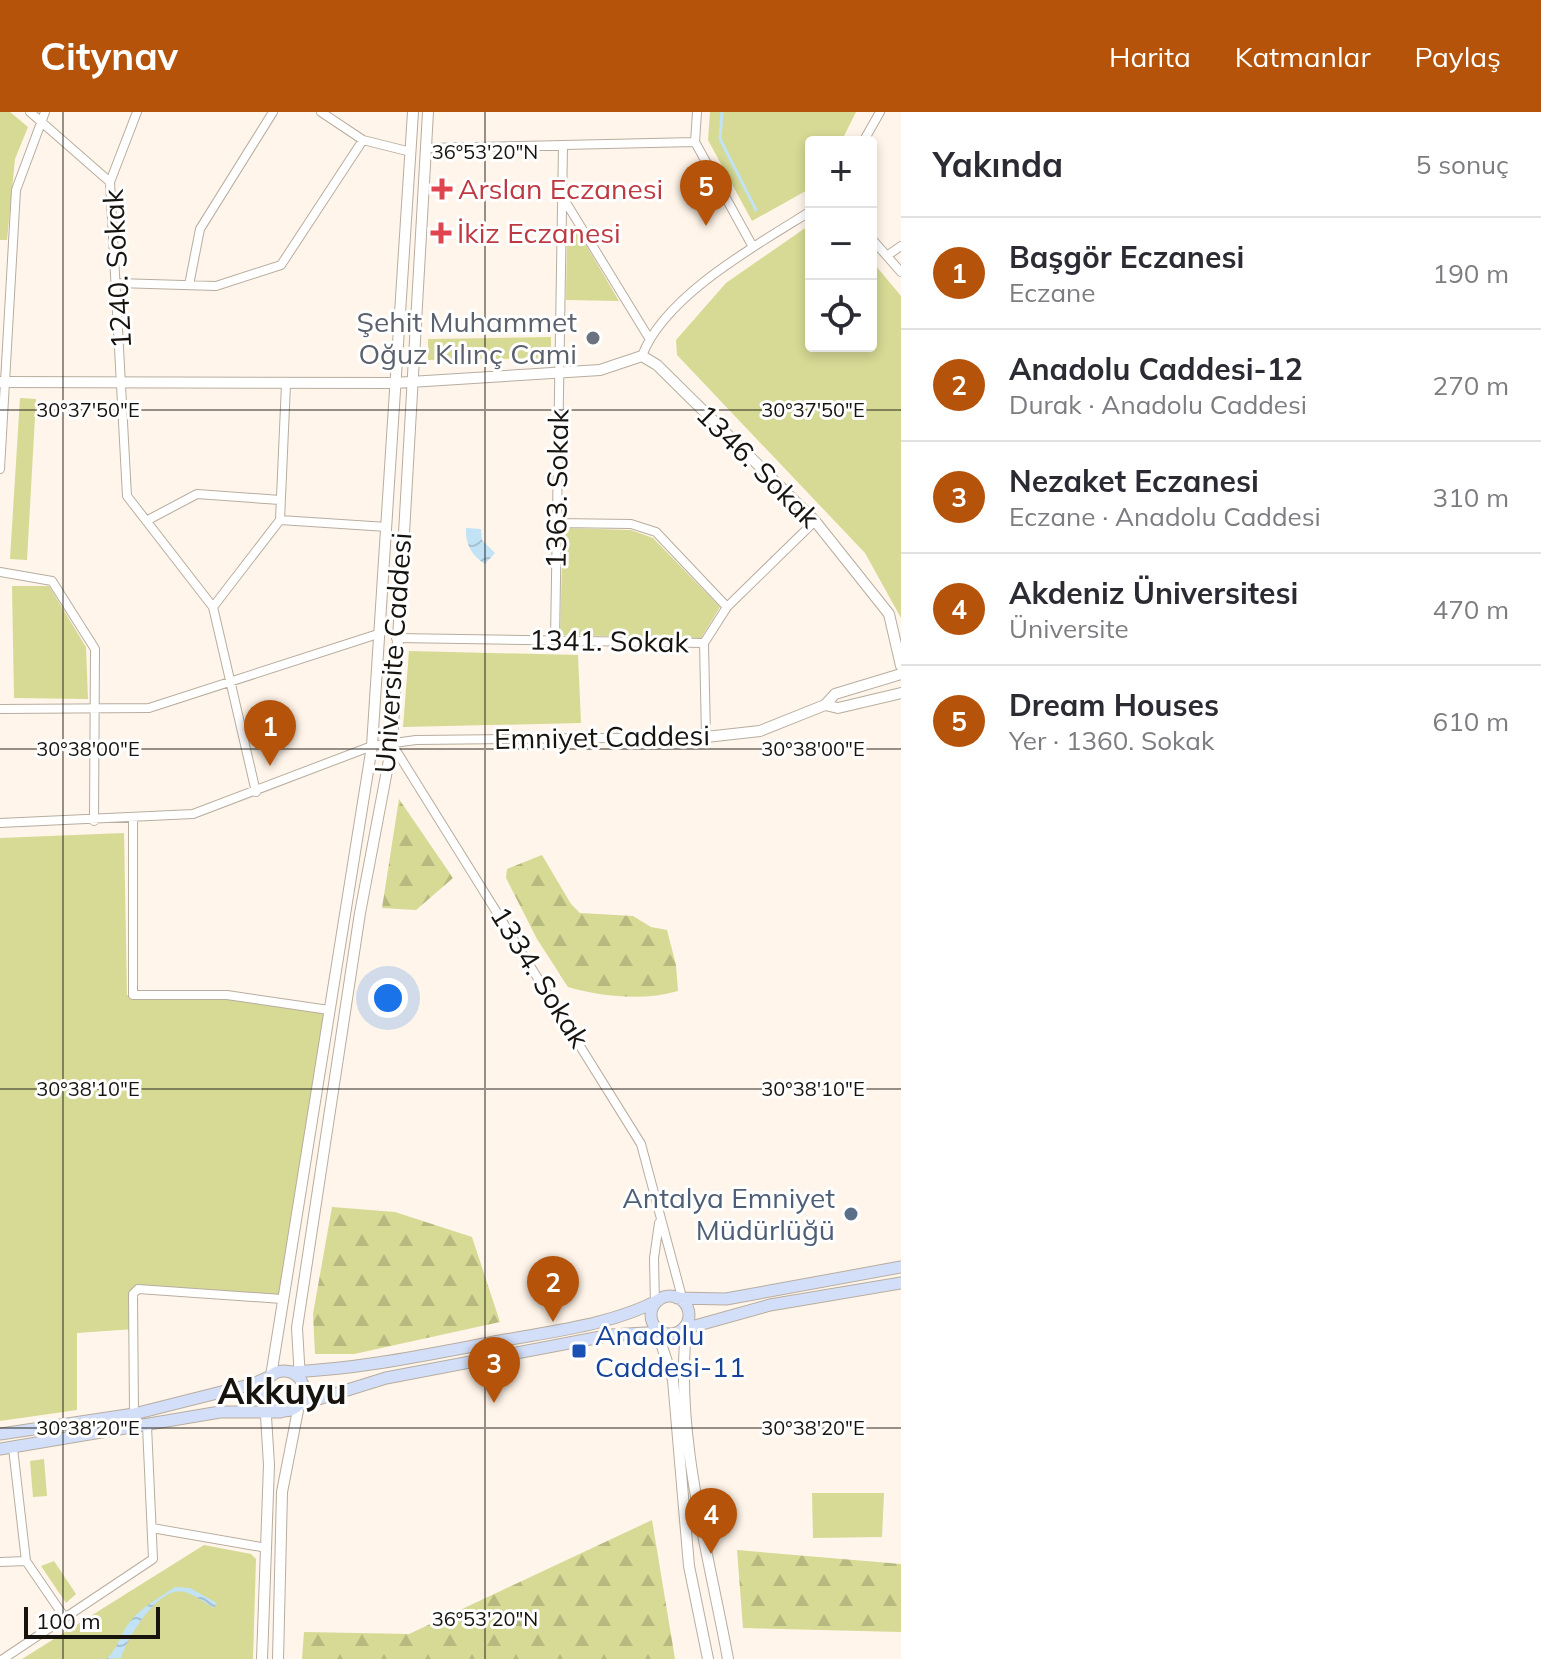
<!DOCTYPE html>
<html lang="tr">
<meta charset="utf-8">
<style>
body{margin:0;font-family:Mulish,sans-serif;background:#f7f7f7;color:#2b2b33}
.controls{position:absolute;right:24px;top:24px;display:grid;overflow:hidden;border-radius:8px;box-shadow:0 4px 12px #0003}
.controls button{width:72px;height:72px;display:grid;place-items:center;padding:0;border:0;border-bottom:2px solid #e1e1e2;background:#fff;color:#2b2b33;font:40px sans-serif}
.scale{position:absolute;left:24px;bottom:20px;width:136px;box-sizing:border-box;padding-left:8px;border:4px solid #17130f;border-top:0;font-size:22px;line-height:28px;white-space:nowrap;color:#17130f;-webkit-text-stroke:6px #fff;paint-order:stroke}
.you{position:absolute;left:388px;top:886px;width:28px;height:28px;margin:-20px;border:6px solid #fff;border-radius:50%;background:#1a73e8;box-shadow:0 0 0 12px #1a73e833}
.badge{display:grid;place-items:center;width:52px;height:52px;border-radius:50%;background:#b45309;color:#fff;font-size:26px;font-weight:700}
.pin{position:absolute;translate:-50% -66px;filter:drop-shadow(0 2px 4px #0008)}
.pin::after{content:'';position:absolute;top:42px;width:28px;height:24px;background:inherit;clip-path:polygon(0 0,100% 0,50% 100%)}
.list{margin:0;padding:0;list-style:none}
h2{display:flex;justify-content:space-between;align-items:center;height:104px;margin:0;padding:0 32px;font-size:34px}
h2 small{font-size:26px;font-weight:400;color:#7c7c81}
.list li{display:grid;grid-template-columns:52px 1fr auto;gap:24px;align-items:center;box-sizing:border-box;height:112px;padding:0 32px;border-top:2px solid #e1e1e2}
.list b{display:block;font-size:30px;white-space:nowrap}
.list p{margin:0;font-size:26px;white-space:nowrap;color:#7c7c81}
.list em{font-size:26px;font-style:normal;color:#7c7c81}
.icon{flex:none;width:44px;height:44px;fill:none;stroke:currentColor;stroke-width:2;stroke-linecap:round;stroke-linejoin:round}
.map{position:relative;flex:none;width:901px;height:1547px;overflow:hidden}
header{display:flex;align-items:center;gap:48px;box-sizing:border-box;height:112px;padding:0 40px;background:#b45309;color:#fff}
header strong{font-size:38px}
nav{display:flex;gap:44px;margin-inline-start:auto;font-size:28px}
main{display:flex}
aside{flex:1;background:#fff}
.map>svg:first-child{display:block}
.green{fill:#d6da94}
.forest{fill:url(#forest-firs)}
.water{fill:url(#water-waves)}
.lines{fill:none;stroke-linecap:round;stroke-linejoin:round}
.stream{stroke:#c2e2f5;stroke-width:3}
.minor-casing{stroke:#b8ad9f;stroke-width:10}
.tertiary-casing{stroke:#b8ad9f;stroke-width:12}
.secondary-casing{stroke:#b8ad9f;stroke-width:13}
.minor{stroke:#fff;stroke-width:8}
.tertiary{stroke:#fff;stroke-width:10}
.secondary{stroke:#d3dff9;stroke-width:11}
.ticks{fill:none;stroke:#17130f;stroke-width:2;stroke-opacity:0.45}
.health-dot{fill:#e0444e;stroke:#fff;stroke-width:3}
.worship-dot{fill:#6b7280;stroke:#fff;stroke-width:3}
.service-dot{fill:#5c6f8a;stroke:#fff;stroke-width:3}
.transit-dot{fill:#1a4fb4;stroke:#fff;stroke-width:3}
.labels{text-anchor:middle;stroke-width:6;stroke-linejoin:round;paint-order:stroke}
.health-label{font-size:28px;fill:#be3a42;stroke:#fff;text-anchor:start}
.street-label{font-size:28px;fill:#17130f;stroke:#fff}
.worship-label{font-size:28px;fill:#5b616d;stroke:#fff;text-anchor:end}
.service-label{font-size:28px;fill:#4e5e75;stroke:#fff;text-anchor:end}
.transit-label{font-size:28px;fill:#164399;stroke:#fff;text-anchor:start}
.district-label{font-size:36px;font-weight:bold;fill:#17130f;stroke:#fff}
.ticks-label{font-size:20px;text-anchor:middle;fill:#17130f;stroke:#fff;stroke-width:6;stroke-linejoin:round;paint-order:stroke}
</style>
<header>
<strong>Citynav</strong>
<nav><a>Harita</a><a>Katmanlar</a><a>Paylaş</a></nav>
</header>
<main>
<div class="map">
<svg width="901" height="1547" viewBox="0 0 901 1547">
<defs>
<pattern id="forest-firs" width="22" height="20" patternUnits="userSpaceOnUse" patternTransform="scale(2)"><rect width="22" height="20" fill="#d6da94"/><path d="M5 1l3.5 6h-7zM16 11l3.5 6h-7z" fill="#b7ba7e"/></pattern>
<pattern id="water-waves" width="16" height="10" patternUnits="userSpaceOnUse" patternTransform="scale(2)"><rect width="16" height="10" fill="#c2e2f5"/><path d="M0 5q4-4 8 0t8 0" fill="none" stroke="#a6c1d1"/></pattern>
</defs>
<rect width="100%" height="100%" fill="#fff5ea"/>
<path class="green" d="M 0,0 L 10,0 L 28,15 L 15,47 L 7,128 L 0,128 Z
M 710,0 L 856,0 L 841,30 L 811,30 L 811,76 L 752,109 L 708,28 Z
M 811,112 L 811,234 L 871,234 L 871,148 L 901,184 L 901,506 L 865,441 L 677,243 L 676,228 L 726,171 Z
M 573,115 L 576,116 L 619,189 L 566,188 L 567,124 L 568,116 Z
M 551,225 L 551,246 L 428,248 L 428,227 Z
M 20,286 L 36,287 L 27,448 L 10,447 Z
M 563,416 L 631,418 L 653,426 L 720,495 L 701,526 L 560,523 Z
M 12,474 L 49,474 L 86,535 L 88,587 L 14,586 Z
M 409,539 L 578,543 L 581,611 L 403,615 Z
M 124,721 L 127,883 L 227,883 L 329,898 L 282,1187 L 138,1177 L 134,1217 L 77,1221 L 77,1298 L 0,1309 L 0,726 Z
M 44,1347 L 47,1384 L 33,1385 L 30,1349 Z
M 812,1381 L 884,1381 L 882,1425 L 813,1426 Z
M 204,1433 L 251,1442 L 256,1447 L 253,1547 L 22,1547 Z
M 54,1449 L 76,1482 L 66,1491 L 41,1454 Z"/>
<path class="forest" d="M 399,687 L 453,766 L 416,798 L 382,796 Z
M 542,743 L 571,792 L 580,801 L 633,804 L 651,815 L 667,818 L 676,853 L 678,879 C 644,889 603,885 568,875 L 537,827 L 506,766 L 507,757 Z
M 332,1095 L 395,1100 L 472,1125 L 500,1210 L 354,1242 L 315,1242 L 313,1202 Z
M 652,1408 L 675,1547 L 302,1547 L 304,1520 L 409,1522 Z
M 737,1438 L 901,1452 L 901,1520 L 743,1516 Z"/>
<path class="water" d="M 466,416 L 481,417 L 482,428 L 495,441 L 485,452 C 472,444 465,432 466,416 Z
M 175,1475 L 190,1476 L 217,1491 L 214,1496 C 205,1491 195,1483 185,1480 C 158,1473 128,1526 121,1546 L 106,1547 C 117,1538 119,1526 126,1515 C 138,1497 157,1487 175,1475 Z"/>
<g class="lines">
<path class="stream" d="M 722,0 L 720,27 L 756,98"/>
<defs>
<path id="minor" d="M 30,0 L 110,70
M 137,0 L 110,70 L 127,384 L 213,495 L 256,680
M 321,0 L 363,28 L 411,40
M 697,0 L 695,30 L 753,135
M 863,30 L 880,0
M 426,36 L 695,30
M 562,84 L 649,226
M 871,126 L 901,160
M 888,143 L 901,134
M 117,171 L 216,174 L 281,153 L 363,28
M 189,173 L 200,117 L 273,0
M 642,244 C 664,184 758,132 811,99
M 0,357 L 16,78 L 45,0
M 280,408 L 387,415
M 146,409 L 197,382 L 280,388
M 557,411 L 631,412 L 656,420 L 727,495
M 0,460 L 52,469 L 95,537 L 94,709
M 213,495 L 280,408 L 286,272
M 396,526 L 704,531 L 727,495 L 815,409
M 555,528 L 563,34
M 0,597 L 149,596 L 381,521
M 392,632 L 641,1032 L 683,1189
M 133,706 L 133,883 L 227,883 L 329,898
M 0,711 L 193,702 L 372,634 L 416,628 L 706,625 L 704,531
M 655,1193 L 654,1146 L 659,1111
M 134,1302 L 133,1182 L 138,1177 L 282,1187
M 13,1336 L 26,1449 L 65,1506
M 152,1416 L 267,1436
M 0,1450 L 26,1449
M 3,1547 L 153,1447 L 147,1314"/>
<path id="tertiary" d="M 0,270 L 394,271 L 600,258 L 642,244 L 657,253 L 815,409 L 889,502 L 901,554
M 825,593 L 835,582 L 901,562
M 706,625 L 760,619 L 825,593 L 838,596 L 901,581
M 687,1212 C 673,1317 709,1443 728,1547
M 656,1216 L 673,1268 L 689,1454 L 708,1547
M 271,1264 L 372,634 L 413,0
M 300,1267 L 297,1216 L 360,801 L 392,632 L 428,0
M 262,1547 L 269,1353 L 265,1288
M 278,1547 L 282,1380 L 299,1293"/>
<path id="secondary" d="M651 1203a19 19 0 1 1 38 0a19 19 0 1 1-38 0Z
M 677,1186 L 726,1187 L 901,1155
M 684,1217 L 770,1193 L 901,1171
M264 1279a20 20 0 1 1 40 0a20 20 0 1 1-40 0Z
M 289,1260 C 361,1257 430,1242 500,1229 C 553,1219 611,1213 659,1188
M 299,1293 L 386,1266 L 611,1223 L 661,1220
M 0,1322 L 134,1302 L 253,1272 L 271,1264
M 0,1337 L 220,1300 L 281,1300"/>
</defs>
<use href="#minor" class="minor-casing"/>
<use href="#tertiary" class="tertiary-casing"/>
<use href="#secondary" class="secondary-casing"/>
<use href="#minor" class="minor"/>
<use href="#tertiary" class="tertiary"/>
<use href="#secondary" class="secondary"/>
</g>
<path class="ticks" d="M 63,0 L 63,1547M 485,0 L 485,1547M 0,298 L 901,298M 0,637 L 901,637M 0,977 L 901,977M 0,1316 L 901,1316"/>
<g class="health-dot">
<path d="M438 65h8v8h8v8h-8v8h-8v-8h-8v-8h8z"/>
<path d="M437 109h8v8h8v8h-8v8h-8v-8h-8v-8h8z"/>
</g>
<circle class="worship-dot" cx="593" cy="226" r="8"/>
<circle class="service-dot" cx="851" cy="1102" r="8"/>
<rect class="transit-dot" x="571" y="1231" width="16" height="16" rx="4"/>
<g class="labels">
<g class="health-label">
<text x="458" y="87">Arslan Eczanesi</text>
<text x="457" y="131">İkiz Eczanesi</text>
</g>
<g class="street-label">
<text transform="translate(117 157) rotate(-93)" y="10">1240. Sokak</text>
<text transform="translate(758 354) rotate(45)" y="10">1346. Sokak</text>
<text transform="translate(557 377) rotate(-89)" y="10">1363. Sokak</text>
<text transform="translate(609 529) rotate(1)" y="10">1341. Sokak</text>
<text transform="translate(393 541) rotate(-86)" y="10">Universite Caddesi</text>
<text transform="translate(602 625) rotate(-1)" y="10">Emniyet Caddesi</text>
<text transform="translate(540 865) rotate(58)" y="10">1334. Sokak</text>
</g>
<g class="worship-label">
<text x="577" y="220">Şehit Muhammet<tspan x="577" dy="32">Oğuz Kılınç Cami</tspan></text>
</g>
<g class="service-label">
<text x="835" y="1096">Antalya Emniyet<tspan x="835" dy="32">Müdürlüğü</tspan></text>
</g>
<g class="transit-label">
<text x="595" y="1233">Anadolu<tspan x="595" dy="32">Caddesi-11</tspan></text>
</g>
<g class="district-label">
<text x="282" y="1292">Akkuyu</text>
</g>
</g>
<g class="ticks-label">
<text x="485" y="47">36°53'20"N</text>
<text x="813" y="305">30°37'50"E</text>
<text x="88" y="305">30°37'50"E</text>
<text x="88" y="644">30°38'00"E</text>
<text x="813" y="644">30°38'00"E</text>
<text x="88" y="984">30°38'10"E</text>
<text x="813" y="984">30°38'10"E</text>
<text x="88" y="1323">30°38'20"E</text>
<text x="813" y="1323">30°38'20"E</text>
<text x="485" y="1514">36°53'20"N</text>
</g>
</svg>
<div class="controls">
<button>+</button>
<button>−</button>
<button><svg class="icon" aria-label="locate" viewBox="0 0 24 24"><circle cx="12" cy="12" r="6"/><path d="M12 2v4M12 18v4M2 12h4M18 12h4"/></svg></button>
</div>
<div class="scale">100 m</div>
<div class="you"></div>
<div class="pin badge" style="left:270px;top:654px">1</div>
<div class="pin badge" style="left:553px;top:1210px">2</div>
<div class="pin badge" style="left:494px;top:1291px">3</div>
<div class="pin badge" style="left:711px;top:1442px">4</div>
<div class="pin badge" style="left:706px;top:114px">5</div>
</div>
<aside>
<h2>Yakında<small>5 sonuç</small></h2>
<ul class="list">
<li><span class="badge">1</span><div><b>Başgör Eczanesi</b><p>Eczane</p></div><em>190 m</em></li>
<li><span class="badge">2</span><div><b>Anadolu Caddesi-12</b><p>Durak · Anadolu Caddesi</p></div><em>270 m</em></li>
<li><span class="badge">3</span><div><b>Nezaket Eczanesi</b><p>Eczane · Anadolu Caddesi</p></div><em>310 m</em></li>
<li><span class="badge">4</span><div><b>Akdeniz Üniversitesi</b><p>Üniversite</p></div><em>470 m</em></li>
<li><span class="badge">5</span><div><b>Dream Houses</b><p>Yer · 1360. Sokak</p></div><em>610 m</em></li>
</ul>
</aside>
</main>
